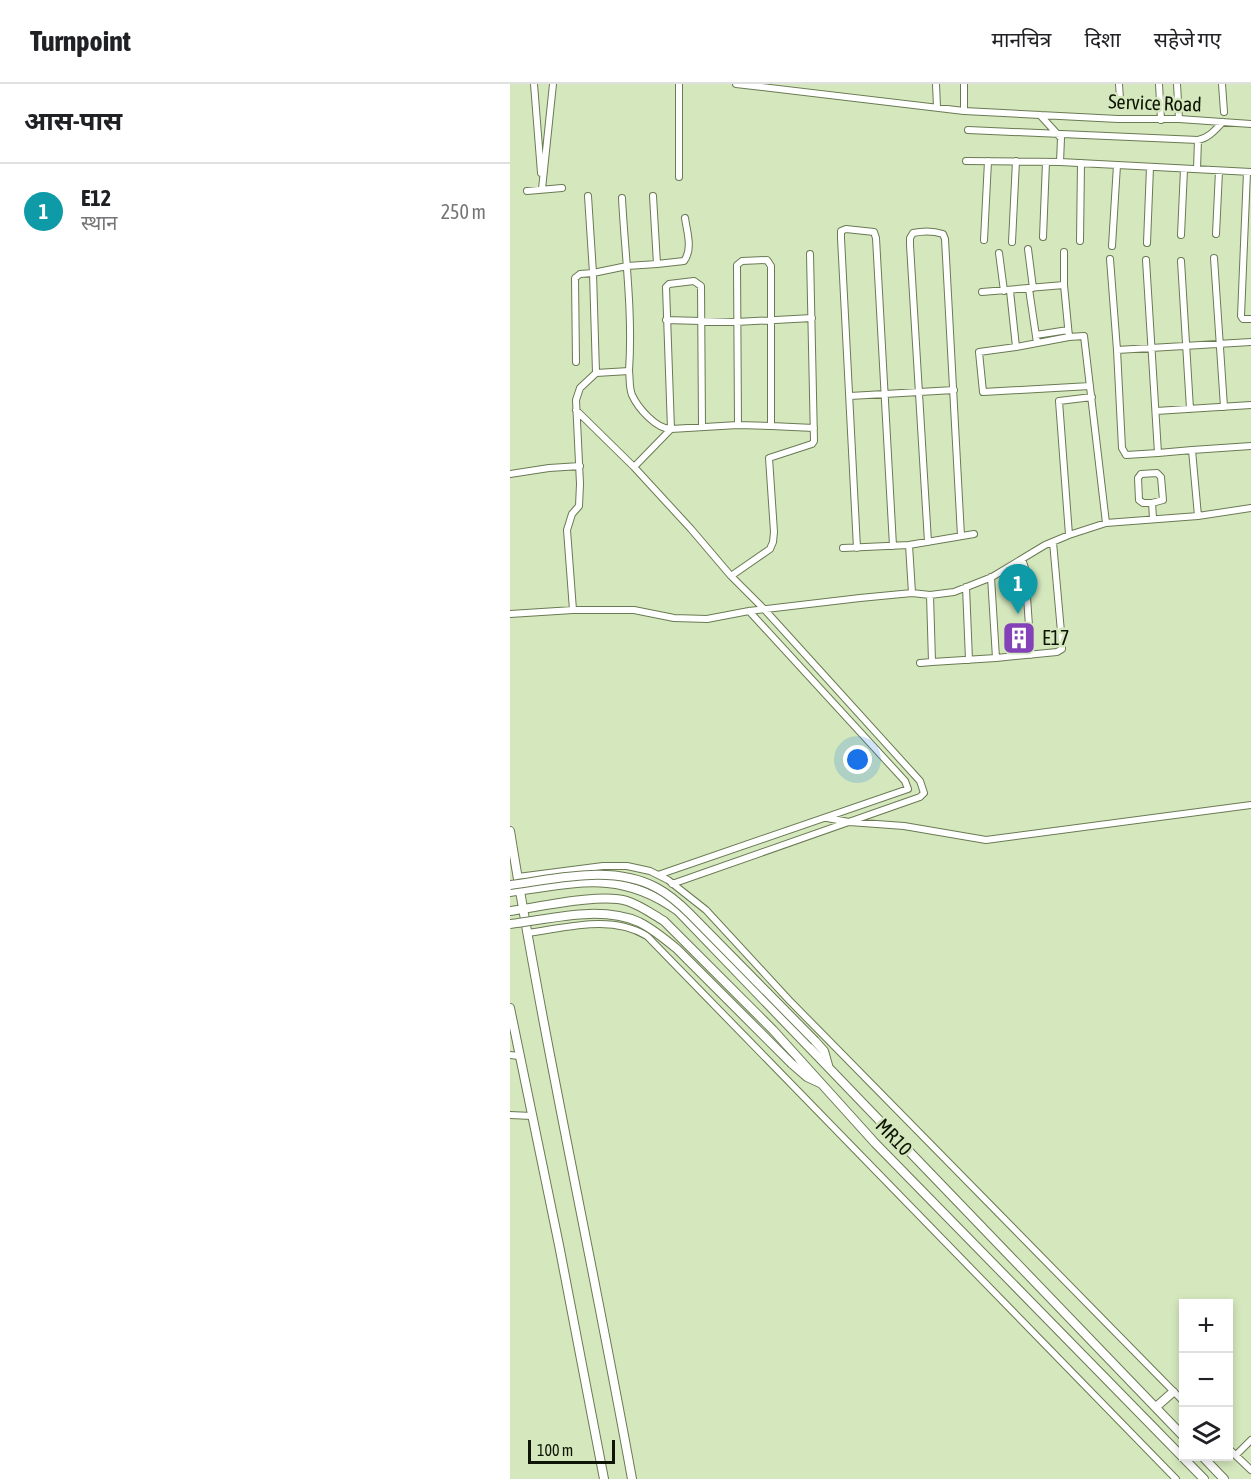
<!DOCTYPE html>
<html lang="hi">
<meta charset="utf-8">
<style>
body{margin:0;font-family:"Asap Condensed","Noto Sans Devanagari",sans-serif;background:#f2f2f2;color:#202124}
.controls{position:absolute;right:18px;bottom:18px;display:grid;overflow:hidden;border-radius:0px;box-shadow:0 3px 9px #0003}
.controls button{width:54px;height:54px;display:grid;place-items:center;padding:0;border:0;border-bottom:2px solid #e0e0e0;background:#fff;color:#202124;font:30px sans-serif}
.scale{position:absolute;left:18px;bottom:15px;width:87px;box-sizing:border-box;padding-left:6px;border:3px solid #0e1406;border-top:0;font-size:16px;line-height:21px;white-space:nowrap;color:#0e1406;-webkit-text-stroke:4px #d5e8bd;paint-order:stroke}
.you{position:absolute;left:348px;top:676px;width:21px;height:21px;margin:-15px;border:4px solid #fff;border-radius:50%;background:#1a73e8;box-shadow:0 0 0 9px #1a73e833}
.badge{display:grid;place-items:center;width:39px;height:39px;border-radius:50%;background:#7c3aed;color:#fff;font-size:20px;font-weight:700}
.pin{position:absolute;translate:-50% -50px;filter:drop-shadow(0 2px 3px #0008)}
.pin::after{content:'';position:absolute;top:32px;width:21px;height:18px;background:inherit;clip-path:polygon(0 0,100% 0,50% 100%)}
.list{margin:0;padding:0;list-style:none}
h2{display:flex;justify-content:space-between;align-items:center;height:78px;margin:0;padding:0 24px;font-size:26px}
h2 small{font-size:20px;font-weight:400;color:#757577}
.list li{display:grid;grid-template-columns:39px 1fr auto;gap:18px;align-items:center;box-sizing:border-box;height:96px;padding:0 24px;border-top:2px solid #e0e0e0}
.list b{display:block;font-size:22px;white-space:nowrap}
.list p{margin:0;font-size:20px;white-space:nowrap;color:#757577}
.list em{font-size:20px;font-style:normal;color:#757577}
.icon{flex:none;width:33px;height:33px;fill:none;stroke:currentColor;stroke-width:2;stroke-linecap:round;stroke-linejoin:round}
.map{position:relative;flex:none;width:741px;height:1395px;overflow:hidden}
header{display:flex;align-items:center;gap:36px;box-sizing:border-box;height:84px;padding:0 30px;background:#fff;border-bottom:2px solid #e0e0e0}
header strong{font-size:28px}
nav{display:flex;gap:33px;margin-inline-start:auto;font-size:21px}
main{display:flex}
aside{flex:1;background:#fff}
.map>svg:first-child{display:block}
.lines{fill:none;stroke-linecap:round;stroke-linejoin:round}
.minor-casing{stroke:#6a7a53;stroke-width:8}
.major-casing{stroke:#6a7a53;stroke-width:10}
.minor{stroke:#fff;stroke-width:6}
.major{stroke:#fff;stroke-width:8}
.major-bridge-casing{stroke:#6a7a53;stroke-width:10;stroke-linecap:butt}
.major-bridge{stroke:#fff;stroke-width:8}
.labels{text-anchor:middle;stroke-width:5;stroke-linejoin:round;paint-order:stroke}
.street-label{font-size:20px;fill:#0e1406;stroke:#d5e8bd}
.poi-label{font-size:20px;fill:#0e1406;stroke:#d5e8bd;text-anchor:start}
</style>
<header>
<strong>Turnpoint</strong>
<nav><a>मानचित्र</a><a>दिशा</a><a>सहेजे गए</a></nav>
</header>
<main>
<aside>
<h2>आस-पास<small></small></h2>
<ul class="list">
<li><span class="badge" style="background:#0f9aa8">1</span><div><b>E12</b><p>स्थान</p></div><em>250 m</em></li>
</ul>
</aside>
<div class="map">
<svg width="741" height="1395" viewBox="0 0 741 1395">
<rect width="100%" height="100%" fill="#d5e8bd"/>
<g class="lines">
<defs>
<path id="minor" d="M 24,0 L 31,89
M 169,0 L 169,93
M 226,0 L 454,27 L 608,35 L 669,35 L 741,40
M 426,0 L 427,23
M 609,0 L 610,15
M 649,0 L 651,36
M 667,0 L 669,35
M 712,0 L 714,28
M 454,27 L 454,0
M 530,31 L 551,54 L 550,78
M 458,46 L 688,56 C 699,54 706,45 713,38
M 456,77 L 550,78 L 741,88
M 687,85 L 688,56
M 737,88 L 731,232 L 733,235 L 741,235
M 32,105 L 43,0
M 17,107 L 52,104
M 143,112 L 147,180 L 174,177 C 183,165 177,148 175,134
M 706,150 L 709,87
M 671,151 L 674,85
M 533,153 L 536,78
M 474,156 L 478,77
M 570,157 L 571,79
M 502,158 L 506,77
M 637,159 L 640,83
M 602,162 L 607,81
M 518,165 L 523,204
M 489,169 L 494,207
M 704,174 L 714,323
M 600,175 L 607,266 L 612,364 L 616,371 L 648,369
M 636,176 L 648,369 L 682,366 L 688,432
M 671,177 L 680,325
M 554,201 L 554,168
M 519,205 L 527,259
M 500,207 L 506,263 L 559,253
M 472,208 L 554,201 L 559,253 L 574,252 L 596,439
M 156,236 L 226,238 L 302,234
M 526,251 L 558,246
M 506,263 L 469,268 L 473,308 L 580,302
M 607,266 L 741,258
M 66,278 L 65,194 L 70,190 L 83,189 L 78,112
M 119,287 C 120,294 119,304 122,311 C 128,324 146,345 161,345
M 86,289 L 83,189 L 117,182 L 147,180
M 340,312 L 444,306
M 66,326 L 124,383 L 181,445 L 221,492 L 254,525 L 410,697 L 414,709 L 410,713 L 162,800
M 646,327 L 741,321
M 261,342 L 304,344
M 192,343 L 191,202 L 184,197 L 159,200 L 156,203 L 161,345 L 228,341 L 261,342 L 261,182 L 257,176 L 232,177 L 227,181 L 228,341
M 682,366 L 741,362
M 124,383 L 161,345
M 0,390 L 39,384 L 70,382
M 642,419 L 653,416 L 651,393 L 647,389 L 631,390 L 628,394 L 629,416 L 633,419 L 642,419 L 643,434
M 559,451 L 549,317 L 582,313
M 418,458 L 400,161 L 400,154 L 403,149 C 412,147 424,147 433,150 L 435,155 L 451,452
M 399,461 L 402,509
M 333,464 L 399,461 L 464,450
M 347,464 L 331,154 L 331,147 L 336,145 L 364,148 L 366,154 L 383,462
M 512,475 L 515,484 L 521,571
M 221,492 L 260,465 L 263,458 L 264,448 L 259,374 L 302,360 L 304,357 L 300,170
M 481,493 L 486,574 L 547,568 L 552,565 L 552,559 L 543,458
M 456,503 L 459,576
M 420,511 L 422,578 L 486,574
M 63,526 L 57,446 L 62,430 L 69,422 L 70,400 L 66,316 L 70,304 L 86,289 L 119,287 C 123,229 115,172 112,114
M 0,530 L 63,526 L 124,526 L 164,534 L 197,535 L 239,527 L 350,514 L 402,509 L 420,511 L 444,508 L 482,493 L 535,461 L 559,451 L 596,439 L 688,432 L 741,424
M 410,579 L 422,578
M 317,734 L 339,738 L 394,742 L 476,756 L 741,721
M 148,791 L 398,705 L 395,697 L 239,527
M 8,793 L 93,782 L 117,782 L 140,787 L 158,796 L 196,826 L 279,916 L 674,1318
M 17,849 C 56,844 101,830 137,852 L 666,1395
M 0,971 L 9,972
M 0,1031 L 22,1032
M 718,1364 L 741,1386
M 726,1371 L 741,1356"/>
<path id="major" d="M 0,747 C 35,964 83,1179 122,1395
M 0,808 C 66,799 110,785 168,827 L 674,1353
M 0,827 C 29,823 91,809 117,817 C 130,821 142,830 154,837 L 263,946 L 365,1059 L 694,1395
M 0,924 L 49,1161 L 94,1395
M 305,957 L 314,967 L 318,981
M 282,980 L 297,993 L 310,999
M 646,1323 L 663,1308
M 692,1372 L 714,1395"/>
</defs>
<use href="#minor" class="minor-casing"/>
<use href="#major" class="major-casing"/>
<use href="#minor" class="minor"/>
<use href="#major" class="major"/>
<defs>
<path id="major-bridge" d="M 0,801 C 47,795 103,780 147,804 C 160,811 170,820 180,830 L 305,957
M 0,840 C 41,835 90,821 129,838 C 143,845 155,855 167,865 L 282,980"/>
</defs>
<use href="#major-bridge" class="major-bridge-casing"/>
<use href="#major-bridge" class="major-bridge"/>
</g>
<defs>
<symbol id="building-square" viewBox="-11 -11 22 22"><rect x="-9" y="-9" width="18" height="18" rx="4" fill="#8342b7" stroke="#d5e8bd"/><path d="M-4-6H4V6H1V3H-1V6H-4ZM-2.5-4.3h1.7v1.8h-1.7ZM.8-4.3h1.7v1.8H.8ZM-2.5-1h1.7V.8h-1.7ZM.8-1h1.7V.8H.8Z" fill="#fff"/></symbol>
</defs>
<g fill-rule="evenodd">
<use href="#building-square" x="490" y="535" width="38" height="38"/>
</g>
<g class="labels">
<g class="street-label">
<text transform="translate(645 19) rotate(2)" y="7">Service Road</text>
<text transform="translate(384 1053) rotate(46)" y="7">MR10</text>
</g>
<g class="poi-label">
<text x="532" y="561">E17</text>
</g>
</g>
</svg>
<div class="controls">
<button>+</button>
<button>−</button>
<button><svg class="icon" aria-label="layers" viewBox="0 0 24 24"><path d="M12 4l9 5-9 5-9-5zM3 14l9 5 9-5"/></svg></button>
</div>
<div class="scale">100 m</div>
<div class="you"></div>
<div class="pin badge" style="left:508px;top:530px;background:#0f9aa8">1</div>
</div>
</main>
